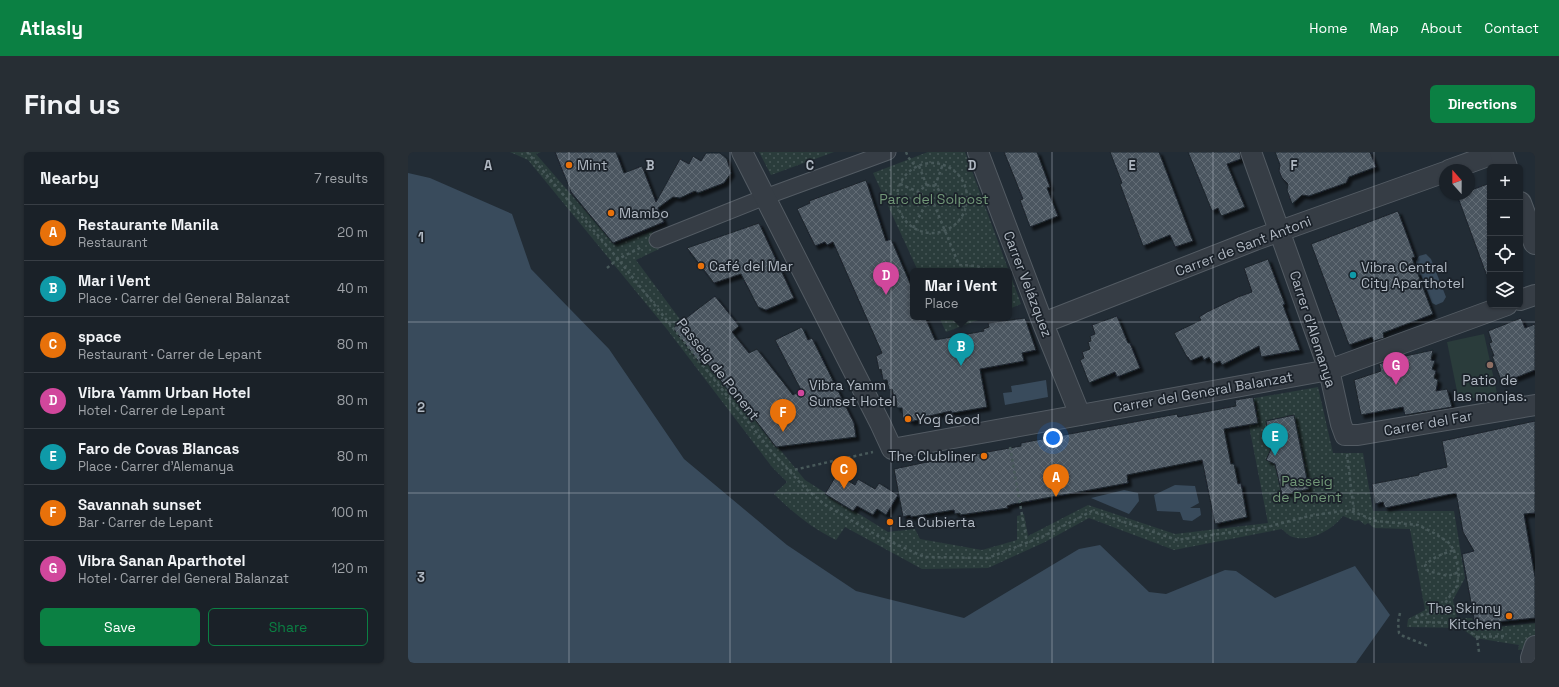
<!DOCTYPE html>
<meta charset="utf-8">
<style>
body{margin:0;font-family:"Space Grotesk",sans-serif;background:#272e34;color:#f1f3f6}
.controls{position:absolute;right:12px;top:12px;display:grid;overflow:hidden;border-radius:6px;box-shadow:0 1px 3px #0004}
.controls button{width:36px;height:36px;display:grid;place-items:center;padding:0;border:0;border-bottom:1px solid #383e45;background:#1a2128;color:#f1f3f6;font:20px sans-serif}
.compass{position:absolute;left:1031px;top:12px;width:36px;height:36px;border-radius:50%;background:#1a2128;box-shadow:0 1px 3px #0004;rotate:339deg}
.you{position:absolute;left:645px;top:286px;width:14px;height:14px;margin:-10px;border:3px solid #fff;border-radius:50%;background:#1a73e8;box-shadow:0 0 0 6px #1a73e833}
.badge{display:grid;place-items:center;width:26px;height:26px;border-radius:50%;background:#0b8043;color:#fff;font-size:13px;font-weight:700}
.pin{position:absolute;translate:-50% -33px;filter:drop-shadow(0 1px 2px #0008)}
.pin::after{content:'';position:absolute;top:21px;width:14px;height:12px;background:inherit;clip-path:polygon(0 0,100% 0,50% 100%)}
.popup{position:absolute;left:502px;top:116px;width:102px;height:52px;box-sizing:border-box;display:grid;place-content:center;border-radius:6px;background:#1a2128;filter:drop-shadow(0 1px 3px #0005);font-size:13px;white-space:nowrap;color:#9fa3a8}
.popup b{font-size:15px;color:#f1f3f6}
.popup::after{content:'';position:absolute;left:50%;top:100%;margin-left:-8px;border:8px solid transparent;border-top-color:#1a2128}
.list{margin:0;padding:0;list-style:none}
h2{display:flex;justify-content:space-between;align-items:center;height:52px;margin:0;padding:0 16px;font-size:17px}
h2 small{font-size:13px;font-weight:400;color:#9fa3a8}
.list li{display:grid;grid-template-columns:26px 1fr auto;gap:12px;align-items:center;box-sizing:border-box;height:56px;padding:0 16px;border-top:1px solid #383e45}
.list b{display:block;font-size:15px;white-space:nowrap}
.list p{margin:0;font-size:13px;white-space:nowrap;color:#9fa3a8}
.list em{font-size:13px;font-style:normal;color:#9fa3a8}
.actions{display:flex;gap:8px;padding:12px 16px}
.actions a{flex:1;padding:9px 0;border:1px solid #0b8043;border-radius:6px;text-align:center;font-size:14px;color:#0b8043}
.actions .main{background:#0b8043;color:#fff}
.icon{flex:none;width:22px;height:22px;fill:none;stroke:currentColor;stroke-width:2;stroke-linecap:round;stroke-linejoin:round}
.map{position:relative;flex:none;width:1127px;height:511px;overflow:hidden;border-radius:6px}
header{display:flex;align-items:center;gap:24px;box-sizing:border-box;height:56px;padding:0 20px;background:#0b8043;color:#fff}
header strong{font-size:19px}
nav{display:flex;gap:22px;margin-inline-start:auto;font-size:14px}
.intro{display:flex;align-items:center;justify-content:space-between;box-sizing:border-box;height:96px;padding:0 24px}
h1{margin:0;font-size:28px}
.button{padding:10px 18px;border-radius:6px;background:#0b8043;color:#fff;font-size:14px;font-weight:700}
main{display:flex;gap:24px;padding:0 24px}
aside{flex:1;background:#1a2128;border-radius:6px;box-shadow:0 1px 3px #0004}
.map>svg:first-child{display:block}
.green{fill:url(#green-dots)}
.pitch{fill:#2a3c3b}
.water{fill:#394b5c}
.building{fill:url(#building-cross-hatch);stroke:#1d242c;filter:url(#shadow)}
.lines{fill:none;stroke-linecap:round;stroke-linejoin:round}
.pedestrian-casing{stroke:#535b63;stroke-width:17}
.minor-casing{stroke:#535b63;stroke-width:22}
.tertiary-casing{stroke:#535b63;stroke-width:24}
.path{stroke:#48595a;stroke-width:2.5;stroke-dasharray:3 3;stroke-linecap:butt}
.pedestrian{stroke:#363d45;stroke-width:15}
.minor{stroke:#363d45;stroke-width:20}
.tertiary{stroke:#363d45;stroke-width:22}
.grid{fill:none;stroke:#b0b8c2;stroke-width:1;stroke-opacity:0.55}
.food-dot{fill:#e8710a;stroke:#1b222a;stroke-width:1.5}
.culture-dot{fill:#0f9aa8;stroke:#1b222a;stroke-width:1.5}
.education-dot{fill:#8d6e63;stroke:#1b222a;stroke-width:1.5}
.hotel-dot{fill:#d1479c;stroke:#1b222a;stroke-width:1.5}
.labels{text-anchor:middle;stroke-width:3.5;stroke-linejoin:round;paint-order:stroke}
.poi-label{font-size:14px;fill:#b0b8c2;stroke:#1b222a;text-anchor:start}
.park-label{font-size:14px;fill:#719677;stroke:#1b222a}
.street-label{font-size:14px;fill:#b0b8c2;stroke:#1b222a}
.grid-label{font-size:13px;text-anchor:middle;font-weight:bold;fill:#b0b8c2;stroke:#1b222a;stroke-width:3.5;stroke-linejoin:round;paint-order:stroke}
</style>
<header>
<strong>Atlasly</strong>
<nav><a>Home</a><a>Map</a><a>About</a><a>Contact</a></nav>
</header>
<div class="intro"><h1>Find us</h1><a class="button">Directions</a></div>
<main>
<aside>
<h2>Nearby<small>7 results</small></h2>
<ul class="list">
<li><span class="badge" style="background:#e8710a">A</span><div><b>Restaurante Manila</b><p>Restaurant</p></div><em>20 m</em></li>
<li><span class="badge" style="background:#0f9aa8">B</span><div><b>Mar i Vent</b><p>Place · Carrer del General Balanzat</p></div><em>40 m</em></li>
<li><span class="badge" style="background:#e8710a">C</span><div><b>space</b><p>Restaurant · Carrer de Lepant</p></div><em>80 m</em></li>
<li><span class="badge" style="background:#d1479c">D</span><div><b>Vibra Yamm Urban Hotel</b><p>Hotel · Carrer de Lepant</p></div><em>80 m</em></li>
<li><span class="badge" style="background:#0f9aa8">E</span><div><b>Faro de Covas Blancas</b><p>Place · Carrer d'Alemanya</p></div><em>80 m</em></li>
<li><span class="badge" style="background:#e8710a">F</span><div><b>Savannah sunset</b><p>Bar · Carrer de Lepant</p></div><em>100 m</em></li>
<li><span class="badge" style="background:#d1479c">G</span><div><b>Vibra Sanan Aparthotel</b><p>Hotel · Carrer del General Balanzat</p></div><em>120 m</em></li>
</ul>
<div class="actions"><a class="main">Save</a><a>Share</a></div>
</aside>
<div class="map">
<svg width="1127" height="511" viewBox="0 0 1127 511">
<defs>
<pattern id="green-dots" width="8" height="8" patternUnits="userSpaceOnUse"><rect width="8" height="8" fill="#2a3c3b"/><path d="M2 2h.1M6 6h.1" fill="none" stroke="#465656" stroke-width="1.8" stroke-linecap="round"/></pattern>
<pattern id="building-cross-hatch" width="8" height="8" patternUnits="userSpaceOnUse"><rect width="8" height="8" fill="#4b5660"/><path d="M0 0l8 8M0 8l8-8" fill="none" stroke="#626c75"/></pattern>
<filter id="shadow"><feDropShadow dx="3.5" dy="3.5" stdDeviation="1" flood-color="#0009"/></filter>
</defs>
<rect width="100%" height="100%" fill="#222c35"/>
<path class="green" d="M 102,0 L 133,0 L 128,2 L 207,93 L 244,79 L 251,97 L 228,108 L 334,251 L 397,328 L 480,380 L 507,377 L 512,387 L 574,398 L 609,388 L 609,364 L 616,362 L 620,384 L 680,353 L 767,382 L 860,371 L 836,248 L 910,235 L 925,301 L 955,301 L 965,359 L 1046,359 L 1057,426 L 1045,448 L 1049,466 L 1064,466 L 1067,477 L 1127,471 L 1127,484 L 1116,497 L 1110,498 L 1111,493 L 1067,486 L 1053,476 L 999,475 L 1000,467 L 1017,458 L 1002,377 L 966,376 L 960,371 L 957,373 L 951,368 L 947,369 L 935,364 C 924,378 900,392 882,384 C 879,382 876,379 874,377 L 766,398 L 681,366 L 637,390 L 580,416 L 514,417 L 437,375 L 428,388 C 404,376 385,361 366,342 L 379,330 L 364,315 L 258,176 L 120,8 Z
M 351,0 L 426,0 L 363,23 Z
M 520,0 L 557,0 L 613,152 L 601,157 L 601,119 L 510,119 L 465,21 Z
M 531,165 L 578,165 L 538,180 Z"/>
<path class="pitch" d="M 1076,182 L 1089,241 L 1051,249 L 1039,190 Z"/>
<path class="water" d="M 0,21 L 22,26 L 104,62 L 123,117 L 201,197 L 276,307 L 379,393 L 448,439 L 556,466 L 671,397 L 692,393 L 741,440 L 758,442 L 817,418 L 828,419 L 867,446 L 947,414 L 982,463 L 948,511 L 0,511 Z
M 1018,102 L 1023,107 L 1038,145 L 1035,150 L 1028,153 L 1024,151 L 1013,123 L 996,130 L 992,119 L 1008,113 L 1008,109 L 1011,104 Z
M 638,228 L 640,245 L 597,253 L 595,241 L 604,240 L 603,234 Z
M 767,333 L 787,334 L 791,351 L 782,356 L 792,356 L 793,363 L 784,369 L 775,368 L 772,360 L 749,359 L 746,343 Z
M 716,338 L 730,341 L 731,349 L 721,362 L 683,346 Z"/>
<path class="building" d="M 147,0 L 208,0 L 216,21 L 234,14 L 248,50 L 272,7 L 281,12 L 285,4 L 293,9 L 298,1 L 312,1 L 319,7 L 323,21 L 316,31 L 290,41 L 287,39 L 272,46 L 265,45 L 250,56 L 256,70 L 205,91 L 163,40 Z
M 596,0 L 629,0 L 642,35 L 639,36 L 650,64 L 622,75 L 612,48 L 615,47 Z
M 702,0 L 751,0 L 785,89 L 767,95 L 762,83 L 735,94 L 712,32 L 714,31 Z
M 780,0 L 832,0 L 833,7 L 819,12 L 837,55 L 813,64 L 810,56 L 804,59 Z
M 867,0 L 962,0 L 968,15 L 941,25 L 938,31 L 901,44 L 894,43 L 884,52 L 879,38 L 880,32 L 874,26 L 871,19 L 872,13 Z
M 458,28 L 478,89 L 483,87 L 505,138 L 505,165 L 517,165 L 527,188 L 576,179 L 575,177 L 581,175 L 580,171 L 617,166 L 628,198 L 614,201 L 616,209 L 572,217 L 579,255 L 544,261 L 543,259 L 517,265 L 517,266 L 502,270 L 502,268 L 499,268 L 498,266 L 495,267 L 494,256 L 489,256 L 488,246 L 486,246 L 484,237 L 481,238 L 479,228 L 475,228 L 473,217 L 471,218 L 468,204 L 474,201 L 425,90 L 419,93 L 417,90 L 407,94 L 389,57 L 402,51 L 401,49 Z
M 1082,31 L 1082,127 L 1080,127 L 1049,43 L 1061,42 L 1061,39 Z
M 990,59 L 1007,105 L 1004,106 L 1025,162 L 975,181 L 976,186 L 966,189 L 964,185 L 941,193 L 903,92 Z
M 351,71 L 386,146 L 358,158 L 350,155 L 333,122 L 306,131 L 279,96 Z
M 860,107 L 877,152 L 875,153 L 892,198 L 853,205 L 851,194 L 814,213 L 812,209 L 805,212 L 801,205 L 796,208 L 794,204 L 782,209 L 780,205 L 779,205 L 766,181 L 793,168 L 791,165 L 799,160 L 830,145 L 844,140 L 836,116 Z
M 307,144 L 331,174 L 324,180 L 341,201 L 349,197 L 385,243 L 393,238 L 367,188 L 394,175 L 400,188 L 404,186 L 446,271 L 448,285 L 368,295 L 329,244 L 326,246 L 296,207 L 291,210 L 265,176 Z
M 709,164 L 720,191 L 722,191 L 732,216 L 709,225 L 707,220 L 681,231 L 672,208 L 676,206 L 674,200 L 682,197 L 680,190 L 683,189 L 682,184 L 687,182 L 684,173 Z
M 1113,166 L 1117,176 L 1127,172 L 1127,218 L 1094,231 L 1084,204 L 1086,204 L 1081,191 L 1084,190 L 1080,179 Z
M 1025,198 L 1023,208 L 1027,209 L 1024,217 L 1028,219 L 1026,226 L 1030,228 L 1028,239 L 1039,237 L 1044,255 L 997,263 L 995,255 L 953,263 L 946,228 L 973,219 L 971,212 L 988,206 Z
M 845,245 L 850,271 L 816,277 L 823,312 L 826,312 L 830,332 L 833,331 L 839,365 L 807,372 L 794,308 L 719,323 L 720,331 L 605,352 L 599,354 L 600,356 L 552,363 L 552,361 L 547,362 L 546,358 L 503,365 L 502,363 L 495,365 L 486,317 L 519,310 L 534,307 L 534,308 L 613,294 L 613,291 L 769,262 L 770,265 L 828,254 L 827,248 Z
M 886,263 L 901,337 L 874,343 L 867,312 L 858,308 L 863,297 L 858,269 Z
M 1127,269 L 1127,361 L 1116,362 L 1127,425 L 1127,466 L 1067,472 L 1054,402 L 1066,399 L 1055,380 L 1048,341 L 977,356 L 975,350 L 967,352 L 964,332 L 1011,323 L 1011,321 L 1039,315 L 1034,289 Z
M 429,322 L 447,333 L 450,327 L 467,337 L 471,331 L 490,343 L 478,363 L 469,357 L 465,363 L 449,354 L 445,359 L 417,342 Z"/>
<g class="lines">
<defs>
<path id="pedestrian" d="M 249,88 L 357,45 L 480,0"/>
<path id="minor" d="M 334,0 L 472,271 L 484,297 L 921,218 L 1099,153
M 570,0 L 636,174 L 672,263
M 843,0 L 921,218 L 933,272 L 937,283 L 950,283 L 1127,253
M 1041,18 L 1091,0
M 1112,148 L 1127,143
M 635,171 L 847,88 L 1037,20
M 1124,511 L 1123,506 L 1127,494"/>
<path id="tertiary" d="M 1093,0 L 1098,15
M 1112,51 L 1127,91"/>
</defs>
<use href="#pedestrian" class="pedestrian-casing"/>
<use href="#minor" class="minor-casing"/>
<use href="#tertiary" class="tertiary-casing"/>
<path class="path" d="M 119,0 L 210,107 L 364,300 L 397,336 L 416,352 L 470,384 L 516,405 L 580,406 L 636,384 L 684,359 L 769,388 L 859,375 L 901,364 L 934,359 L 946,360 L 968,369 L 1010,373 L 1026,381 L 1040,390 L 1046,398 C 1035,402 1024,405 1017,414 L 1020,419 L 1040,424 L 1051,420 L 1049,434 L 1031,460 L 1009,464 L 1007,470 L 1050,471 L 1069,485
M 498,0 L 500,5 L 508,15
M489 46a35 35 0 1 1 70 0a35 35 0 1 1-70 0Z
M 511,14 L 519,34
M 492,32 L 513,41
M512 43a10 10 0 1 1 20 0a10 10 0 1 1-20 0Z
M 527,34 L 535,12
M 532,45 L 558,55
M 526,52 L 551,113 L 569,114 L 581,119
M 505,76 L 518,52
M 199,116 L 210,107 L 234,95
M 602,295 L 619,391
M 939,302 L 946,360
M 381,319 L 465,300
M 1046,398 L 1051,420
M 992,461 L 990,470 L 991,481 L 995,484 L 1020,494
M 1069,485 L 1099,484
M 1069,485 L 1071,500"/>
<use href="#pedestrian" class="pedestrian"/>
<use href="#minor" class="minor"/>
<use href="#tertiary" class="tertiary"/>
</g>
<path class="grid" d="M 161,0 L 161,511M 322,0 L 322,511M 483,0 L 483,511M 644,0 L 644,511M 805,0 L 805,511M 966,0 L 966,511M 0,170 L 1127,170M 0,341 L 1127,341"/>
<g class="food-dot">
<circle cx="161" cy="13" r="4"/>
<circle cx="203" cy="61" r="4"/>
<circle cx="293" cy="114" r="4"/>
<circle cx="500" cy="267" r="4"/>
<circle cx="576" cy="304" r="4"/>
<circle cx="482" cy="370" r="4"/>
<circle cx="1101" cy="464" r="4"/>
</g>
<circle class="culture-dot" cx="945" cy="123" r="4"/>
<circle class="education-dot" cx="1082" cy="213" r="4"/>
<circle class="hotel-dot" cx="393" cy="241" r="4"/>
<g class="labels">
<g class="poi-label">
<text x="169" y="18">Mint</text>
<text x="211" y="66">Mambo</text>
<text x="301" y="119">Café del Mar</text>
<text x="953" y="120">Vibra Central<tspan x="953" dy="16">City Aparthotel</tspan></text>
<text x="1082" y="233" text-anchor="middle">Patio de<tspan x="1082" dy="16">las monjas.</tspan></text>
<text x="401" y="238">Vibra Yamm<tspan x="401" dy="16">Sunset Hotel</tspan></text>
<text x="508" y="272">Yog Good</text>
<text x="568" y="309" text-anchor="end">The Clubliner</text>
<text x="490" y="375">La Cubierta</text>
<text x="1093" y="461" text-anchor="end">The Skinny<tspan x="1093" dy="16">Kitchen</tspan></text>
</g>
<g class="park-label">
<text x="526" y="52">Parc del Solpost</text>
<text x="899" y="334">Passeig<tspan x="899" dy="16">de Ponent</tspan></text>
</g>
<g class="street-label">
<text transform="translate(835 94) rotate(-21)" y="5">Carrer de Sant Antoni</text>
<text transform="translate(620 132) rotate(69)" y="5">Carrer Velázquez</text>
<text transform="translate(905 177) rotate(72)" y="5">Carrer d'Alemanya</text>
<text transform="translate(310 217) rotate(52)" y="5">Passeig de Ponent</text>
<text transform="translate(795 240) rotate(-10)" y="5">Carrer del General Balanzat</text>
<text transform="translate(1020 271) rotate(-10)" y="5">Carrer del Far</text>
</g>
</g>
<g class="grid-label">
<text x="80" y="18">A</text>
<text x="242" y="18">B</text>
<text x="402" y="18">C</text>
<text x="564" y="18">D</text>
<text x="724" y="18">E</text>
<text x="886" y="18">F</text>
<text x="13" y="90">1</text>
<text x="13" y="260">2</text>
<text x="13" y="430">3</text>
</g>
</svg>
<div class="controls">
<button>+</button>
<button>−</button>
<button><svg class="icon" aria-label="locate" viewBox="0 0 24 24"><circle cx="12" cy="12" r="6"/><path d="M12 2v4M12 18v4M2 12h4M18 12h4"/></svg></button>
<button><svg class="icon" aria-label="layers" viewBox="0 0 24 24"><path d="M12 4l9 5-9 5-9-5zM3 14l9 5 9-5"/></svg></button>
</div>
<svg class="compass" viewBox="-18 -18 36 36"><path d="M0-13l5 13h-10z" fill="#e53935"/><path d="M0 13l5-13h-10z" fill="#9fa3a8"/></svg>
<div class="you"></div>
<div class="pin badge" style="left:648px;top:345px;background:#e8710a">A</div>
<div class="pin badge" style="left:553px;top:214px;background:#0f9aa8">B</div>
<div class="popup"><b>Mar i Vent</b>Place</div>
<div class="pin badge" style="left:436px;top:337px;background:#e8710a">C</div>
<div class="pin badge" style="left:478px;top:143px;background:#d1479c">D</div>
<div class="pin badge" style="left:867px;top:304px;background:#0f9aa8">E</div>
<div class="pin badge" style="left:375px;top:280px;background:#e8710a">F</div>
<div class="pin badge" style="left:988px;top:233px;background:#d1479c">G</div>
</div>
</main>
